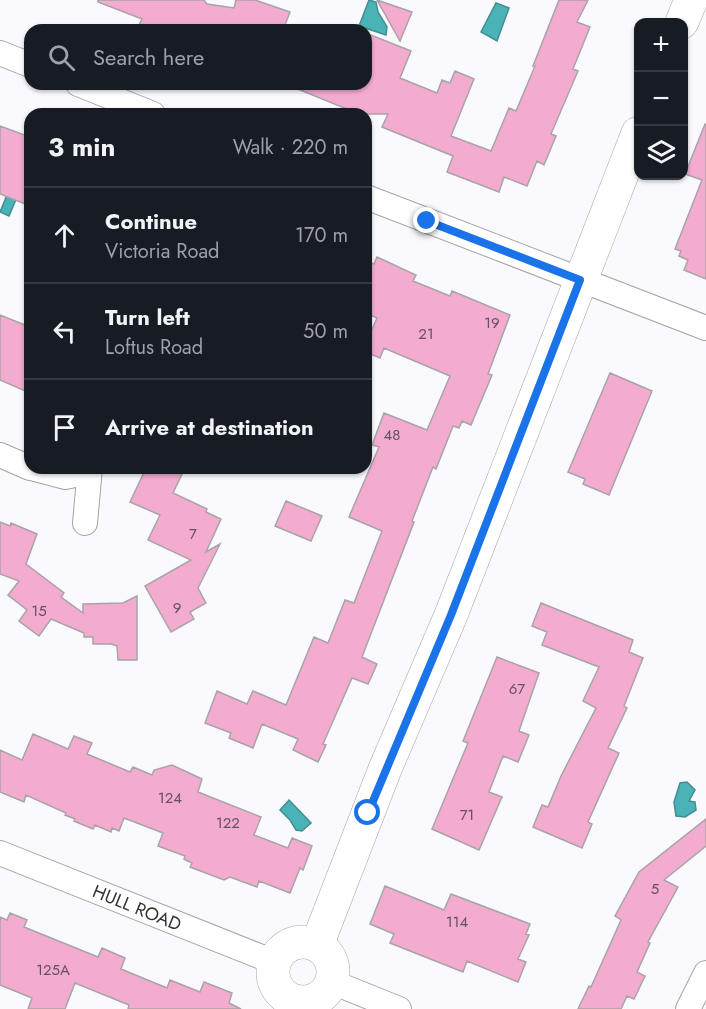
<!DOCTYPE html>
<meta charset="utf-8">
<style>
body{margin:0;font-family:Jost,sans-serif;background:#242831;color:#f1f3f6}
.controls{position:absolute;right:18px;top:18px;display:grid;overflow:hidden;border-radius:12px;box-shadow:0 2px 4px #0004}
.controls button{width:54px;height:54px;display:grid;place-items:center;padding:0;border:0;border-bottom:2px solid #363941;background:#171b24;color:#f1f3f6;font:30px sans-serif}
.stop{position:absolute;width:18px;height:18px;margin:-14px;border:4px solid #1a73e8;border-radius:50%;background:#fff}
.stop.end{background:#1a73e8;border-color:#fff;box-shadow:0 2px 6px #0008}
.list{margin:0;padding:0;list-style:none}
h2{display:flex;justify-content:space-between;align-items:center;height:78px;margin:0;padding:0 24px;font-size:26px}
h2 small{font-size:20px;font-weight:400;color:#9ea1a6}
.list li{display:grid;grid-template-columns:39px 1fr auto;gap:18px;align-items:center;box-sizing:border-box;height:96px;padding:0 24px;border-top:2px solid #363941}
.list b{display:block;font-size:22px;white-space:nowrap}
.list p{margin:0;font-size:20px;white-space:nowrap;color:#9ea1a6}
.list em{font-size:20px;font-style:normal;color:#9ea1a6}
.icon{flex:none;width:33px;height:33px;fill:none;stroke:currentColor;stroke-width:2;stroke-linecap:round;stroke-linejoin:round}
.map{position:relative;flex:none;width:706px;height:1009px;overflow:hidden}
.search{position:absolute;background:#171b24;box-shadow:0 2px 4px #0004;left:24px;top:24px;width:348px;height:66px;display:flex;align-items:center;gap:15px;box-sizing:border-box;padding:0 21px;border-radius:18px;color:#9ea1a6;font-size:22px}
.panel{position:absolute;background:#171b24;box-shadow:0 2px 4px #0004;left:24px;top:108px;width:348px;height:366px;border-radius:18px}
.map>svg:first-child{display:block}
.water{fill:#49b3b8;stroke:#438d91;stroke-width:1.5}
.building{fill:#f4abd0;stroke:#a8a4a6;stroke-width:1.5}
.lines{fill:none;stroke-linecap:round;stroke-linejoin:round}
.street-casing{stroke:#a5a5a8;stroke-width:26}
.secondary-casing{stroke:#a5a5a8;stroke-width:34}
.street{stroke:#fff;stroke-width:24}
.secondary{stroke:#fff;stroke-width:33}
.route{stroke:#1a73e8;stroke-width:8}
.labels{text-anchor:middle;stroke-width:6;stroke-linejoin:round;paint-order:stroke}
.number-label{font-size:15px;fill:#64525c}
.street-label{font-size:18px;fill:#343435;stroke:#fff}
</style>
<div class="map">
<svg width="706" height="1009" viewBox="0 0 706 1009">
<rect width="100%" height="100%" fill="#fafafe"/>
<path class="water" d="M 369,0 L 376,2 L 378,12 L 387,27 L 386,35 L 359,26 Z
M 496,3 L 509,8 L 497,41 L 481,32 Z
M 20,190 L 9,216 L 0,212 L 7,195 Z
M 687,782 L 695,790 L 689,801 L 695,802 L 696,810 L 685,817 L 676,816 L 674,802 L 680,783 Z
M 289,800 L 311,823 L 302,831 L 296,830 L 290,820 L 280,810 Z"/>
<path class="building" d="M 98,0 L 204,0 L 207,4 L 234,8 L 236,0 L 255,0 L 290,12 L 283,30 L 153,30 L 139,25 L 142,19 L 98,2 Z
M 377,0 L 412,12 L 400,41 Z
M 559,0 L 588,0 L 577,22 L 590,27 L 573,69 L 578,71 L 551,134 L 556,136 L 544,165 L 537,161 L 527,186 L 504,177 L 499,192 L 447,172 L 453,156 L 382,127 L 388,114 L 359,114 L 288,85 L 366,84 L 366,33 L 411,51 L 400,78 L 437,93 L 442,80 L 450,83 L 455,71 L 474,79 L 451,136 L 491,151 L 509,108 L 516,111 L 535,66 L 533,66 Z
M 705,124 L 706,125 L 706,279 L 684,270 L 688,260 L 679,256 L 681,251 L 675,249 L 702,180 L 685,174 Z
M 0,126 L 30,137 L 30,206 L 0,194 Z
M 377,257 L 416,275 L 413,281 L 450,296 L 452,291 L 510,315 L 488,374 L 492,375 L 471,425 L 462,421 L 459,428 L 453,426 L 436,469 L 433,467 L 412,521 L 414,522 L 362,657 L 377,664 L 368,684 L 352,678 L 323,744 L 326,745 L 318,762 L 293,750 L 298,739 L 262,724 L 253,748 L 229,738 L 231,733 L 205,723 L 217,691 L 247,704 L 253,691 L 286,705 L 314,637 L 328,643 L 345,600 L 354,603 L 382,531 L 349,517 L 379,447 L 372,445 L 384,413 L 427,430 L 450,376 L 384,348 L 380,358 L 366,352 L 366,343 L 377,318 L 366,313 L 366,261 L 374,264 Z
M 0,315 L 30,327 L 30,393 L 0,380 Z
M 610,373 L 652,391 L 609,495 L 583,484 L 585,479 L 568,472 Z
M 146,468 L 185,468 L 173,493 L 207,509 L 206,512 L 221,519 L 206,552 L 220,544 L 198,588 L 206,603 L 190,612 L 194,619 L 171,632 L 145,586 L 191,560 L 148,540 L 160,515 L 130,502 Z
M 286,501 L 322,516 L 311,541 L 275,526 Z
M 0,522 L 10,526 L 11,523 L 37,534 L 26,564 L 64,593 L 61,597 L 83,613 L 83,604 L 123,603 L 137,596 L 137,660 L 118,660 L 117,646 L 111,644 L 93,644 L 93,637 L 84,637 L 84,633 L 51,619 L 39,636 L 19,621 L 27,610 L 8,595 L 19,581 L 0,574 Z
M 541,603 L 633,640 L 629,652 L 643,658 L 624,706 L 627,708 L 608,748 L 619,753 L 588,822 L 592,824 L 582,848 L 533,827 L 542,805 L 548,807 L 561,776 L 596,708 L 583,701 L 599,667 L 542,645 L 547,632 L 532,626 Z
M 497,657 L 539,673 L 519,731 L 529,735 L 518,762 L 503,756 L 489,792 L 502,797 L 479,850 L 432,829 L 468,743 L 463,741 Z
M 33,734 L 68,749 L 74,736 L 92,743 L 87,754 L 130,772 L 133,767 L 152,775 L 154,770 L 172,765 L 202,779 L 198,792 L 261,817 L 254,835 L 288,848 L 292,838 L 312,846 L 303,870 L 300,868 L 290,893 L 259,881 L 257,887 L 230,877 L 224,880 L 190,867 L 192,863 L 184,859 L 185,856 L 158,846 L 163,833 L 124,818 L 119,831 L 112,828 L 111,832 L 95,825 L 93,829 L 74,821 L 75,819 L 65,815 L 66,813 L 26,795 L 24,802 L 0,792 L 0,750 L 22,760 Z
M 706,819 L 706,846 L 664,880 L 678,887 L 648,942 L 650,943 L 637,972 L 645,976 L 634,999 L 627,996 L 621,1009 L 578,1009 L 589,986 L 591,987 L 621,920 L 615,916 L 639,872 Z
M 385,886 L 444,910 L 451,894 L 530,924 L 526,934 L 529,935 L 518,959 L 526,962 L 518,982 L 467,961 L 463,972 L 390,943 L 394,934 L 370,924 Z
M 10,913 L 27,920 L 24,927 L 98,957 L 102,948 L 125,958 L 121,969 L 167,988 L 170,980 L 200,992 L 204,982 L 232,993 L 229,1003 L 241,1009 L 128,1009 L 129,1005 L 75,983 L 65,1009 L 28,1009 L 32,998 L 0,985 L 0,917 L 7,920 Z"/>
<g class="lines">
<defs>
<path id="street" d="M 0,53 L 30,65
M 78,84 L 153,114
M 366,197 L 706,328
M 0,455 L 30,468
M 31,468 L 65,477 L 89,472
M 85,523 L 90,468
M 0,853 L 274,962
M 332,982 L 399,1009
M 688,1009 L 706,973"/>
<path id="secondary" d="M 682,22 L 691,0
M273 972a30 30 0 1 1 60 0a30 30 0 1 1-60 0Z
M 317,945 L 385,769 L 451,615 L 638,133"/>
</defs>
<use href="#street" class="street-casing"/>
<use href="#secondary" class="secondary-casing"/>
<use href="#street" class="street"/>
<use href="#secondary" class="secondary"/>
</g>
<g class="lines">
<path class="route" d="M 368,813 L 451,615 L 580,280 L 427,221"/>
</g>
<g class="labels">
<g class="number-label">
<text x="492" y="328">19</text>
<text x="426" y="339">21</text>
<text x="392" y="440">48</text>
<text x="193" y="539">7</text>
<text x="177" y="613">9</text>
<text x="39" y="616">15</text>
<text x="517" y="694">67</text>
<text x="170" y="803">124</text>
<text x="467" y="820">71</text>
<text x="228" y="828">122</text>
<text x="655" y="894">5</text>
<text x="457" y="927">114</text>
<text x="53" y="975">125A</text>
</g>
<g class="street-label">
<text transform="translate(137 908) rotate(22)" y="6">HULL ROAD</text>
</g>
</g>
</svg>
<div class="controls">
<button>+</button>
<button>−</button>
<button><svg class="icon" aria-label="layers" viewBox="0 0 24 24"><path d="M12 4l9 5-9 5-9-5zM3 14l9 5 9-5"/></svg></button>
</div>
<div class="stop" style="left:368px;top:813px"></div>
<div class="stop end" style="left:427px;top:221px"></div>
<div class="search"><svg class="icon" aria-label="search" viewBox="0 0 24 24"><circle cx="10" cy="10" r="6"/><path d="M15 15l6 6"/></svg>Search here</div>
<section class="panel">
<h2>3 min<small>Walk · 220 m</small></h2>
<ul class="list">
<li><svg class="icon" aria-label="ahead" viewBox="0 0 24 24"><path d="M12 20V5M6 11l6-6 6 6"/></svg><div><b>Continue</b><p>Victoria Road</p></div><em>170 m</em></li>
<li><svg class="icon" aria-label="left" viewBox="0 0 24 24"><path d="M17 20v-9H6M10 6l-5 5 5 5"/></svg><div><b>Turn left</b><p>Loftus Road</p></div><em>50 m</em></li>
<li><svg class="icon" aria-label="arrive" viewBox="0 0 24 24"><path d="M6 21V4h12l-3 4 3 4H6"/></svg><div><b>Arrive at destination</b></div></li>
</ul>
</section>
</div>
